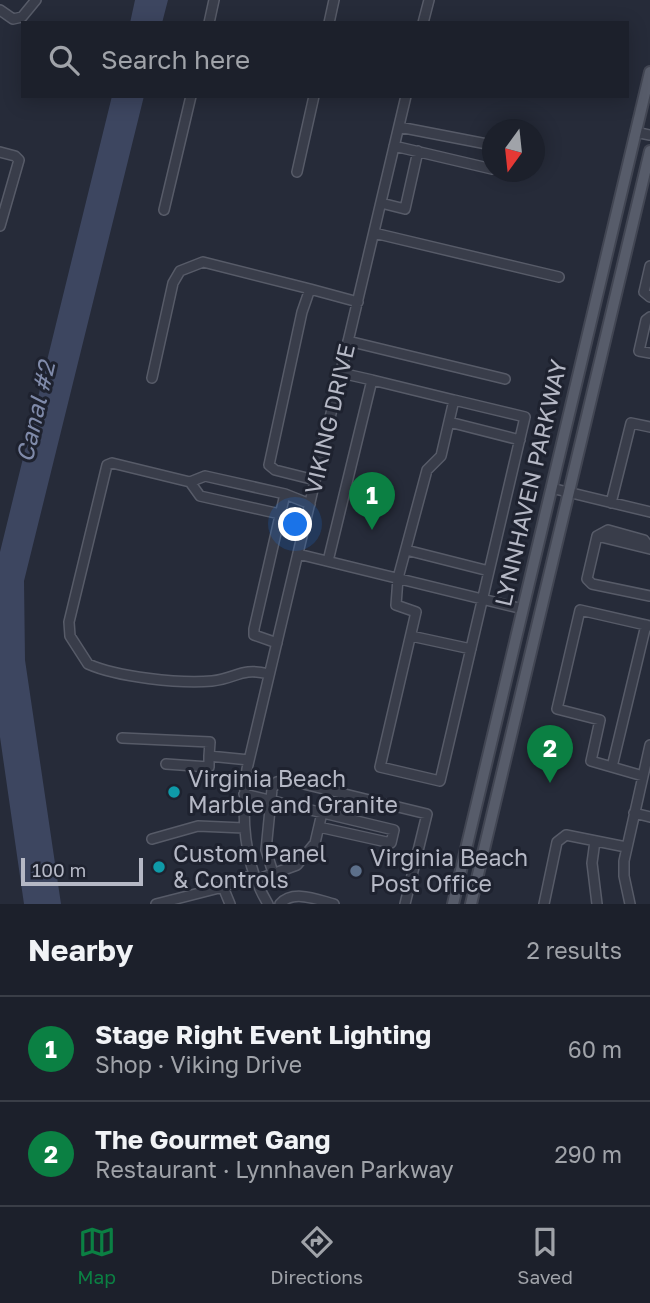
<!DOCTYPE html>
<meta charset="utf-8">
<style>
body{margin:0;font-family:"Golos Text",sans-serif;background:#292d37;color:#f1f3f6}
.compass{position:absolute;left:482px;top:119px;width:63px;height:63px;border-radius:50%;background:#1c202b;box-shadow:0 4px 18px #0003;rotate:195deg}
.scale{position:absolute;left:21px;bottom:18px;width:122px;box-sizing:border-box;padding-left:7px;border:4px solid #b5b8c5;border-top:0;font-size:19px;line-height:24px;white-space:nowrap;color:#b5b8c5;-webkit-text-stroke:5px #1e222f;paint-order:stroke}
.you{position:absolute;left:296px;top:525px;width:24px;height:24px;margin:-18px;border:5px solid #fff;border-radius:50%;background:#1a73e8;box-shadow:0 0 0 10px #1a73e833}
.badge{display:grid;place-items:center;width:46px;height:46px;border-radius:50%;background:#0b8043;color:#fff;font-size:23px;font-weight:700}
.pin{position:absolute;translate:-50% -58px;filter:drop-shadow(0 2px 4px #0008)}
.pin::after{content:'';position:absolute;top:37px;width:24px;height:21px;background:inherit;clip-path:polygon(0 0,100% 0,50% 100%)}
.list{margin:0;padding:0;list-style:none}
h2{display:flex;justify-content:space-between;align-items:center;height:91px;margin:0;padding:0 28px;font-size:30px}
h2 small{font-size:23px;font-weight:400;color:#a0a3a9}
.list li{display:grid;grid-template-columns:46px 1fr auto;gap:21px;align-items:center;box-sizing:border-box;height:105px;padding:0 28px;border-top:2px solid #3a3e47}
.list b{display:block;font-size:26px;white-space:nowrap}
.list p{margin:0;font-size:23px;white-space:nowrap;color:#a0a3a9}
.list em{font-size:23px;font-style:normal;color:#a0a3a9}
.icon{flex:none;width:38px;height:38px;fill:none;stroke:currentColor;stroke-width:2;stroke-linecap:round;stroke-linejoin:round}
.map{position:relative;flex:none;width:650px;height:904px;overflow:hidden}
.search{position:absolute;background:#1c202b;box-shadow:0 4px 18px #0003;left:21px;right:21px;top:21px;height:77px;display:flex;align-items:center;gap:18px;box-sizing:border-box;padding:0 24px;border-radius:0px;color:#a0a3a9;font-size:26px}
.sheet{height:301px;background:#1c202b}
nav{display:flex;justify-content:space-around;align-items:center;box-sizing:border-box;height:98px;border-top:2px solid #3a3e47;background:#1c202b;font-size:19px;color:#a0a3a9}
nav a{display:grid;justify-items:center;gap:4px}
nav .on{color:#0b8043}
.map>svg:first-child{display:block}
.water{fill:#3d4660}
.lines{fill:none;stroke-linecap:round;stroke-linejoin:round}
.minor-casing{stroke:#575b68;stroke-width:12}
.major-casing{stroke:#424653;stroke-width:14}
.minor{stroke:#393d4a;stroke-width:9}
.major{stroke:#575c6a;stroke-width:10}
.culture-dot{fill:#0f9aa8;stroke:#1e222f;stroke-width:2.5}
.service-dot{fill:#5c6f8a;stroke:#1e222f;stroke-width:2.5}
.labels{text-anchor:middle;stroke-width:6;stroke-linejoin:round;paint-order:stroke}
.street-label{font-size:23px;fill:#b5b8c5;stroke:#1e222f}
.poi-label{font-size:23px;fill:#b5b8c5;stroke:#1e222f;text-anchor:start}
.water-label{font-size:24px;font-style:italic;fill:#808baa;stroke:#1e222f}
</style>
<div class="map">
<svg width="650" height="904" viewBox="0 0 650 904">
<rect width="100%" height="100%" fill="#262b39"/>
<path class="water" d="M 135,0 L 168,0 L 162,23 L 130,23 Z
M 112,96 L 144,96 L 24,581 L 25,660 L 61,904 L 24,904 L 0,737 L 0,552 Z"/>
<g class="lines">
<defs>
<path id="minor" d="M 0,10 L 13,19 L 22,17 L 36,0
M 209,23 L 214,0
M 329,23 L 334,0
M 423,23 L 429,0
M 399,127 L 492,145
M 635,132 L 650,135
M 394,146 L 492,169
M 0,152 L 15,156 L 19,160 L 0,226
M 297,172 L 314,96
M 381,203 L 405,209 L 418,151
M 164,210 L 191,96
M 374,233 L 559,277
M 650,266 L 644,292 L 650,297
M 650,317 L 646,320 L 639,351 L 650,353
M 348,341 L 505,379
M 152,378 L 173,283 L 180,271 L 203,262 L 310,289
M 372,380 L 454,400 L 441,456 L 427,470 L 398,578 L 396,605 L 416,612 L 380,767 L 440,781 L 525,417 L 454,400
M 449,422 L 520,440
M 315,480 L 275,470 L 269,465 L 302,312 L 310,289 L 358,302
M 190,482 L 112,463 L 107,465 L 69,622 L 70,636 L 88,664 C 117,677 180,684 212,681 C 238,678 240,667 269,674
M 551,488 L 650,512
M 611,503 L 631,423 L 650,427
M 280,514 L 200,496 L 190,482 L 205,476 L 285,494
M 597,536 L 650,549
M 650,548 L 644,540 L 608,530 L 597,536 L 587,579 L 592,584 L 650,596
M 406,550 L 489,571
M 298,554 L 523,609
M 328,561 L 372,380 L 341,373
M 411,636 L 471,649
M 277,643 L 254,635 L 254,629 L 285,494 L 310,504
M 122,738 L 210,742 L 209,756
M 166,764 L 209,767 L 209,756 L 249,760
M 612,767 L 646,625
M 643,776 L 591,761 L 600,720 L 557,709 L 580,610 L 650,626
M 244,794 L 394,830 L 391,843 L 319,827
M 634,813 L 650,817
M 152,839 L 198,826 L 244,828
M 595,841 L 592,863 L 597,904
M 273,873 L 266,850 L 272,789 L 277,782 L 287,780 L 427,814 L 405,904
M 256,880 L 297,865 L 315,843 L 322,813
M 223,887 L 254,874
M 156,904 L 223,887 L 230,904
M 268,904 C 243,863 241,816 247,769 L 406,96
M 280,904 C 293,889 318,900 334,904
M 544,904 L 557,842 L 566,835 L 626,847
M 630,904 L 624,876 L 624,861 L 650,745"/>
<path id="major" d="M 453,904 L 650,72
M 471,904 L 650,151"/>
</defs>
<use href="#minor" class="minor-casing"/>
<use href="#major" class="major-casing"/>
<use href="#minor" class="minor"/>
<use href="#major" class="major"/>
</g>
<g class="culture-dot">
<circle cx="174" cy="792" r="7"/>
<circle cx="159" cy="867" r="7"/>
</g>
<circle class="service-dot" cx="356" cy="871" r="7"/>
<g class="labels">
<g class="street-label">
<text transform="translate(330 419) rotate(-77)" y="8">VIKING DRIVE</text>
<text transform="translate(531 483) rotate(-77)" y="8">LYNNHAVEN PARKWAY</text>
</g>
<g class="poi-label">
<text x="188" y="787">Virginia Beach<tspan x="188" dy="26">Marble and Granite</tspan></text>
<text x="173" y="862">Custom Panel<tspan x="173" dy="26">&amp; Controls</tspan></text>
<text x="370" y="866">Virginia Beach<tspan x="370" dy="26">Post Office</tspan></text>
</g>
<g class="water-label">
<text transform="translate(36 412) rotate(-77)" y="8">Canal #2</text>
</g>
</g>
</svg>
<svg class="compass" viewBox="-18 -18 36 36"><path d="M0-13l5 13h-10z" fill="#e53935"/><path d="M0 13l5-13h-10z" fill="#a0a3a9"/></svg>
<div class="scale">100 m</div>
<div class="you"></div>
<div class="pin badge" style="left:372px;top:530px">1</div>
<div class="pin badge" style="left:550px;top:783px">2</div>
<div class="search"><svg class="icon" aria-label="search" viewBox="0 0 24 24"><circle cx="10" cy="10" r="6"/><path d="M15 15l6 6"/></svg>Search here</div>
</div>
<section class="sheet">
<h2>Nearby<small>2 results</small></h2>
<ul class="list">
<li><span class="badge">1</span><div><b>Stage Right Event Lighting</b><p>Shop · Viking Drive</p></div><em>60 m</em></li>
<li><span class="badge">2</span><div><b>The Gourmet Gang</b><p>Restaurant · Lynnhaven Parkway</p></div><em>290 m</em></li>
</ul>
</section>
<nav>
<a class="on"><svg class="icon" aria-label="map" viewBox="0 0 24 24"><path d="M3 6l6-2 6 2 6-2v14l-6 2-6-2-6 2zM9 4v14M15 6v14"/></svg>Map</a>
<a><svg class="icon" aria-label="directions" viewBox="0 0 24 24"><path d="M12 3l9 9-9 9-9-9zM9 14v-3h6M13 9l2 2-2 2"/></svg>Directions</a>
<a><svg class="icon" aria-label="saved" viewBox="0 0 24 24"><path d="M7 4h10v16l-5-4-5 4z"/></svg>Saved</a>
</nav>
